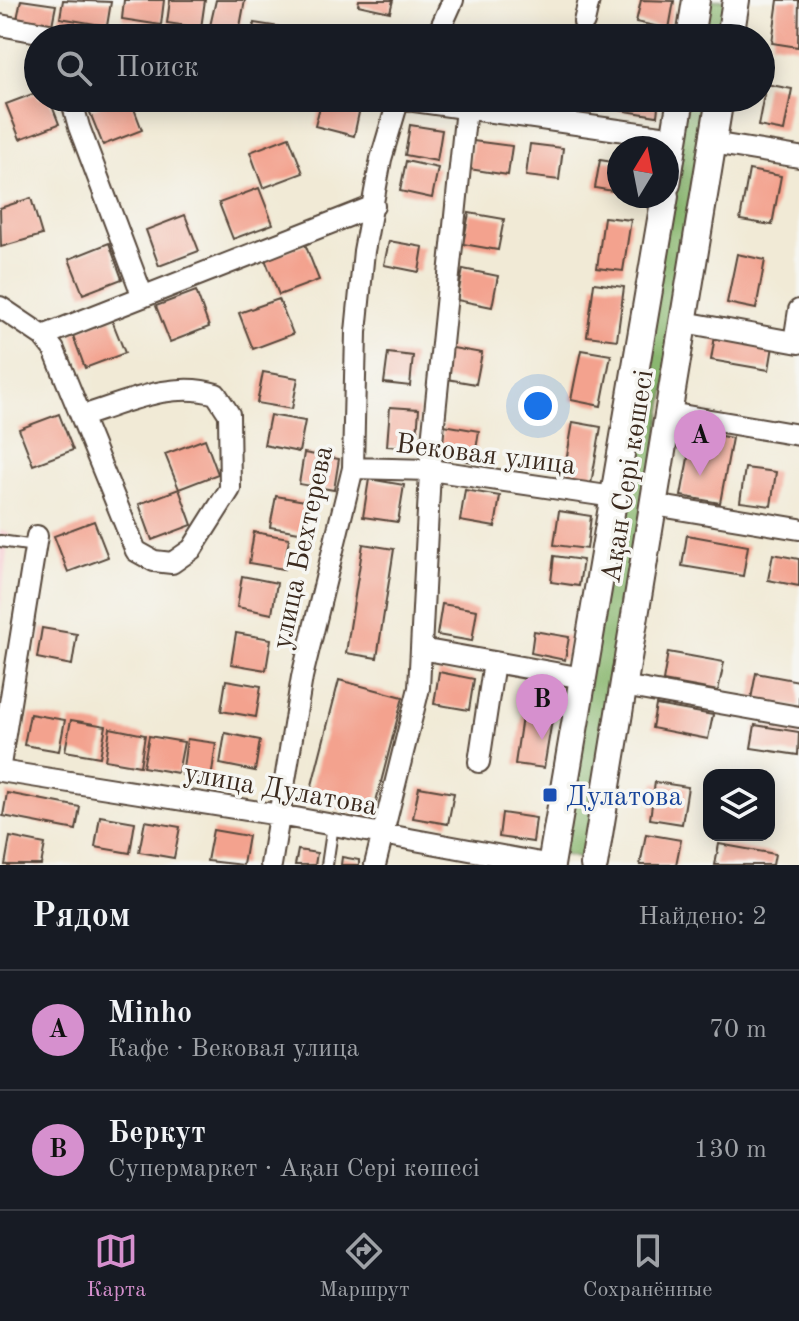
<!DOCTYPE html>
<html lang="ru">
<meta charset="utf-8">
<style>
body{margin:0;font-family:"Old Standard TT",serif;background:#20242c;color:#f1f3f6}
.controls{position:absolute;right:24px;bottom:24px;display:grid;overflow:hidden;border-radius:16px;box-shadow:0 4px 20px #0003}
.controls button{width:72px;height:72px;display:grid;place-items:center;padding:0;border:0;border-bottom:2px solid #363941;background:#171b24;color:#f1f3f6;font:40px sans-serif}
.compass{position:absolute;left:607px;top:136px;width:72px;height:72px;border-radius:50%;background:#171b24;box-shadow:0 4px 20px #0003;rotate:10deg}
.you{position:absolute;left:538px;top:406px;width:28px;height:28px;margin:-20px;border:6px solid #fff;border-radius:50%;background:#1a73e8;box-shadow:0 0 0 12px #1a73e833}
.badge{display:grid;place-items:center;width:52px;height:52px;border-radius:50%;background:#d690ce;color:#111;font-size:26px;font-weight:700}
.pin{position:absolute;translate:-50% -66px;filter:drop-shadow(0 2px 4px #0008)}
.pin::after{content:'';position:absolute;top:42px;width:28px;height:24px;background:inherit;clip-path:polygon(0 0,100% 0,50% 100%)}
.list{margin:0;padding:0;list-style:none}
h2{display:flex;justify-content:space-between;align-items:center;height:104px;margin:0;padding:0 32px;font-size:34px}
h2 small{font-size:26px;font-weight:400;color:#9ea1a6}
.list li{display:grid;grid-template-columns:52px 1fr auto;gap:24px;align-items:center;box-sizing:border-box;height:120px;padding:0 32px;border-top:2px solid #363941}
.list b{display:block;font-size:30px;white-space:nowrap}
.list p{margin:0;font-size:26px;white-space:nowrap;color:#9ea1a6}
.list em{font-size:26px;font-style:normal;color:#9ea1a6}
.icon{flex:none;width:44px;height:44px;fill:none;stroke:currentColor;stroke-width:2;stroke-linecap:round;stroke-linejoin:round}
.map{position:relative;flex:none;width:799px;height:865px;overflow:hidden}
.search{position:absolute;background:#171b24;box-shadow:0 4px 20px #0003;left:24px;right:24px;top:24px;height:88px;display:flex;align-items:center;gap:20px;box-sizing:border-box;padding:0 28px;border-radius:44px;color:#9ea1a6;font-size:30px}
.sheet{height:344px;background:#171b24}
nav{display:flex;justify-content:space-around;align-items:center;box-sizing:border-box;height:112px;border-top:2px solid #363941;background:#171b24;font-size:22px;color:#9ea1a6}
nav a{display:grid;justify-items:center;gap:4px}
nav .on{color:#d690ce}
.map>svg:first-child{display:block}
.built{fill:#f7cfd4}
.forest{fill:#8ab770;stroke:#627047;stroke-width:2}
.building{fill:#f3a28e}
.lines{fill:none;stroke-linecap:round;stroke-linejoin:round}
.service-casing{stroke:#56473a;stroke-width:14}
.minor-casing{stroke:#56473a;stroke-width:24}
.tertiary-casing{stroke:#56473a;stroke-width:30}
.service{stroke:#fff;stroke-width:10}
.minor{stroke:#fff;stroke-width:20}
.tertiary{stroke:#fff;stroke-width:26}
.transit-dot{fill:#1a4fb4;stroke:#f6f6f2;stroke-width:3}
.labels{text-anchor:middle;stroke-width:7;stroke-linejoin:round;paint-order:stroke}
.street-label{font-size:28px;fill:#3b2a1e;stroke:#f6f6f2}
.transit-label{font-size:28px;fill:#164399;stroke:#f6f6f2;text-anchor:start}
</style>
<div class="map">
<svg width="799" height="865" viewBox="0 0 799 865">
<rect width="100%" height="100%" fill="#f6f6f2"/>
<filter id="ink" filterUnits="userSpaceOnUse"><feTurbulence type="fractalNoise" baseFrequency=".0125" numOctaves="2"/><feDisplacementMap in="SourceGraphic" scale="16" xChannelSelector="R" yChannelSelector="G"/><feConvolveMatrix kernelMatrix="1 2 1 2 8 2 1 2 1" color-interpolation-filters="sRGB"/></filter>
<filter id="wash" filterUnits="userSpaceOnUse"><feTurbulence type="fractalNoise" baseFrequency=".006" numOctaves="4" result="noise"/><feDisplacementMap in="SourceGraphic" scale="32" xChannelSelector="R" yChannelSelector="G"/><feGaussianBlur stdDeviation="1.8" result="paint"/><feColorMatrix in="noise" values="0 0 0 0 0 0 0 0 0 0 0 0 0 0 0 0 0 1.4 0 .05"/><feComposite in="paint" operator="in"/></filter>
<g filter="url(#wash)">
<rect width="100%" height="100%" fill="#f1ead6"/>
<path class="built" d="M 0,530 L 9,532 L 0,617 Z"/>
<path class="forest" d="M 702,0 L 731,0 L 725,38 L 696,38 Z
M 686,98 L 715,98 L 586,860 L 560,854 Z"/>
<g id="blocks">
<path class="building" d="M 21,0 L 56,5 L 52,25 L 17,19 Z
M 63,0 L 111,2 L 107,26 L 60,18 Z
M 124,0 L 164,0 L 161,25 L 122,19 Z
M 170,0 L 205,0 L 201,28 L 167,23 Z
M 216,0 L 245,0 L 239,32 L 210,26 Z
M 359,0 L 393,0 L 390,12 L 358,5 Z
M 641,0 L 674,1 L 669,29 L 636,22 Z
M 778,0 L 799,0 L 798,47 L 772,43 Z
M 254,23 L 293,29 L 292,38 L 252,38 Z
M 766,84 L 792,89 L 784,131 L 758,126 Z
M 38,92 L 38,98 L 49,98 L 59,124 L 20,139 L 6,104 Z
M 120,98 L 130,98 L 142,130 L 103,145 L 89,110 Z
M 589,98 L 659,98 L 657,116 L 588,105 Z
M 322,99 L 360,108 L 354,136 L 315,126 Z
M 410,125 L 442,130 L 437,161 L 405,155 Z
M 289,137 L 303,173 L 263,188 L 250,152 Z
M 473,141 L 512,146 L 508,175 L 469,169 Z
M 530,144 L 563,148 L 559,180 L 526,176 Z
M 600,160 L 619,163 L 619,192 L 595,188 Z
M 406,161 L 438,168 L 432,198 L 400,191 Z
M 749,170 L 781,176 L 772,225 L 740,220 Z
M 259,188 L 273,224 L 233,239 L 219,203 Z
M 31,198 L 42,235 L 1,247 L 0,208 Z
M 469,213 L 504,219 L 498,250 L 463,244 Z
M 185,215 L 199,251 L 159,266 L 146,230 Z
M 604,217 L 631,220 L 623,271 L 597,268 Z
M 389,241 L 423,247 L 419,272 L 384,265 Z
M 109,243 L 122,279 L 83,294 L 69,259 Z
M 305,244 L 319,280 L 279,295 L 265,259 Z
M 737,254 L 765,260 L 756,309 L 727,303 Z
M 463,269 L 498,276 L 492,307 L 457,300 Z
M 594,283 L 624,287 L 617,340 L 587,336 Z
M 196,291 L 209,327 L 170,342 L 156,306 Z
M 279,299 L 293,334 L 253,349 L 239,313 Z
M 111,318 L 125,353 L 85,368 L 72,333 Z
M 715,336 L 773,346 L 769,370 L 711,360 Z
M 447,347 L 482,353 L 476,384 L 441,378 Z
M 581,350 L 611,355 L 601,406 L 571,400 Z
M 388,353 L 413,356 L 410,386 L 384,383 Z
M 263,372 L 298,378 L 292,409 L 257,403 Z
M 390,407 L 419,409 L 416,448 L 387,446 Z
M 59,414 L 73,450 L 33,465 L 19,429 Z
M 270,415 L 305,421 L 299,452 L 264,445 Z
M 573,422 L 601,427 L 591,484 L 563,479 Z
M 444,425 L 479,431 L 474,462 L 439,456 Z
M 693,431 L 732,438 L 720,503 L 681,496 Z
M 205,439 L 218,474 L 179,489 L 165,454 Z
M 304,453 L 339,459 L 334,490 L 299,484 Z
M 745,468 L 776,472 L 771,506 L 740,502 Z
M 369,479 L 404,485 L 398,522 L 363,517 Z
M 179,489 L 192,525 L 152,540 L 139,504 Z
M 465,490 L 500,496 L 495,527 L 460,521 Z
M 276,496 L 311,502 L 305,533 L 270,527 Z
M 559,511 L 591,516 L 587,549 L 554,545 Z
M 94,521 L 108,557 L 68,572 L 54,536 Z
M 254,532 L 289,538 L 284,569 L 249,563 Z
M 687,535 L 748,546 L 743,576 L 682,566 Z
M 363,544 L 394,549 L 377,658 L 346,653 Z
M 773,554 L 799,559 L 799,586 L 768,580 Z
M 554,556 L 583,560 L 579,586 L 551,582 Z
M 242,576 L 277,583 L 272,614 L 237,607 Z
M 442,604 L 477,610 L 472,641 L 437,635 Z
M 42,628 L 77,634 L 72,665 L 37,658 Z
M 534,631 L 569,637 L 565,660 L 531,653 Z
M 236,633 L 271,639 L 266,670 L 231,664 Z
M 668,652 L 724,662 L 718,691 L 663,681 Z
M 439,672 L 474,679 L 469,710 L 434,704 Z
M 756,673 L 799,681 L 799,707 L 751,699 Z
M 226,680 L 261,686 L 256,717 L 221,711 Z
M 339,680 L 403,697 L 372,817 L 308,801 Z
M 656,705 L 713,715 L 708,739 L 652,728 Z
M 523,710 L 553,714 L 544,768 L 515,764 Z
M 30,714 L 65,720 L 59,751 L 24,745 Z
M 71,720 L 106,726 L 100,757 L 65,751 Z
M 755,725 L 799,732 L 798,755 L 751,748 Z
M 110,728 L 145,735 L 140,766 L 105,760 Z
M 225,733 L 260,740 L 255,771 L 220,764 Z
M 149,736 L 184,742 L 178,773 L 143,767 Z
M 187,739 L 216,743 L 211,780 L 182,775 Z
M 655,782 L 688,787 L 682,824 L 650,819 Z
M 419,787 L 454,793 L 448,824 L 413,818 Z
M 7,793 L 80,807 L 76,830 L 3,816 Z
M 502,813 L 536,818 L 533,842 L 499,837 Z
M 100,816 L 135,822 L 130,853 L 95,847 Z
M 145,821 L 180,827 L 174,858 L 139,852 Z
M 213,830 L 248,836 L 243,865 L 207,861 Z
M 646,834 L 681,840 L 676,865 L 640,865 Z
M 10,837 L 45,844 L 41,865 L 5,865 Z
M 719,844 L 775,854 L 773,865 L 715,865 Z
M 298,850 L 317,853 L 315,865 L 295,865 Z
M 342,857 L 359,860 L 359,865 L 341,865 Z"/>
</g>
</g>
<g filter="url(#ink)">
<use href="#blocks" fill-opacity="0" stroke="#56473a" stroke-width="2"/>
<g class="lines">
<defs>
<path id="service" d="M 0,541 L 35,546
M 327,865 L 333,825"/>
<path id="minor" d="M 584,22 L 589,0
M 0,25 L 71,38
M 436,38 L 453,0
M 71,98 L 79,127 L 143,297
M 393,98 L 675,138
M 712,143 L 799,157
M 0,307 L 43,336 L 54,350 L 136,551 L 154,561 L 172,563 L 192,549 L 230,489 L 229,414 L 216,394 C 172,380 125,403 82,416
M 684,322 L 799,343
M 43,336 L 374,206
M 794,342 L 799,310
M 669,413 L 799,435
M 353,468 L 430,470 L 614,497
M 654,505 L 799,529
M 421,649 L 583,678
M 623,686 L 799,717
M 479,762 L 494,662
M 0,765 L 37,536
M 0,771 L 279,815 L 551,865
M 271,865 L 302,677 L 353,468 L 356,332 L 364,251 L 381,159 L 399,98
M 375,865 L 419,688 L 431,452 L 466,108"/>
<path id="tertiary" d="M 690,38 L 696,0
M 730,38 L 736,0
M 667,184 L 681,98
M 551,865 L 665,196
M 594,865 L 720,98"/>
</defs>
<use href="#service" class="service-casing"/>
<use href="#minor" class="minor-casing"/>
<use href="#tertiary" class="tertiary-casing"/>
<use href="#service" class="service"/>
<use href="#minor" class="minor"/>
<use href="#tertiary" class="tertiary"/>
</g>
</g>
<rect class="transit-dot" x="542" y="787" width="16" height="16" rx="4"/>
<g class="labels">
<g class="street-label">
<text transform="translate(486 453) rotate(7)" y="10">Вековая улица</text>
<text transform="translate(626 476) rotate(-81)" y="10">Ақан Сері көшесі</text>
<text transform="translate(301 547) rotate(-78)" y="10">улица Бехтерева</text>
<text transform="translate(281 788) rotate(10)" y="10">улица Дулатова</text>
</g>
<g class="transit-label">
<text x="566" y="805">Дулатова</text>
</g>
</g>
</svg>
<div class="controls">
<button><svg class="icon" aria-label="layers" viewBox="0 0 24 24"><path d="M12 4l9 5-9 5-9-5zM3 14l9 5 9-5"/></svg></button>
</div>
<svg class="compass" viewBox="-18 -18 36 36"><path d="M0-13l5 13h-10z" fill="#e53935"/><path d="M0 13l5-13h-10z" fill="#9ea1a6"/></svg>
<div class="you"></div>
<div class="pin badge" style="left:700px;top:476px">A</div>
<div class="pin badge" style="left:542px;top:740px">B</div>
<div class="search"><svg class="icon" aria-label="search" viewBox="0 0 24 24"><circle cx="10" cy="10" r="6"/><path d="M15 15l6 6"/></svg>Поиск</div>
</div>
<section class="sheet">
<h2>Рядом<small>Найдено: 2</small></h2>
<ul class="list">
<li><span class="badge">A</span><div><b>Minho</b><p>Кафе · Вековая улица</p></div><em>70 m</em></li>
<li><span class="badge">B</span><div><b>Беркут</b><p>Супермаркет · Ақан Сері көшесі</p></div><em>130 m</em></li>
</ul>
</section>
<nav>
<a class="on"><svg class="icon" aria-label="map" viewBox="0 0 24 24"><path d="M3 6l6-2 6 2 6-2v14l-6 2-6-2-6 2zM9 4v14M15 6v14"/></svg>Карта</a>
<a><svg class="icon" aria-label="directions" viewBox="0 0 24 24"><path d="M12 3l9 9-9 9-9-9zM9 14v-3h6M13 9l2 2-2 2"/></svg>Маршрут</a>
<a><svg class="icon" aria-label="saved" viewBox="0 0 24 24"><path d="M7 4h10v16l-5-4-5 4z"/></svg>Сохранённые</a>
</nav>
